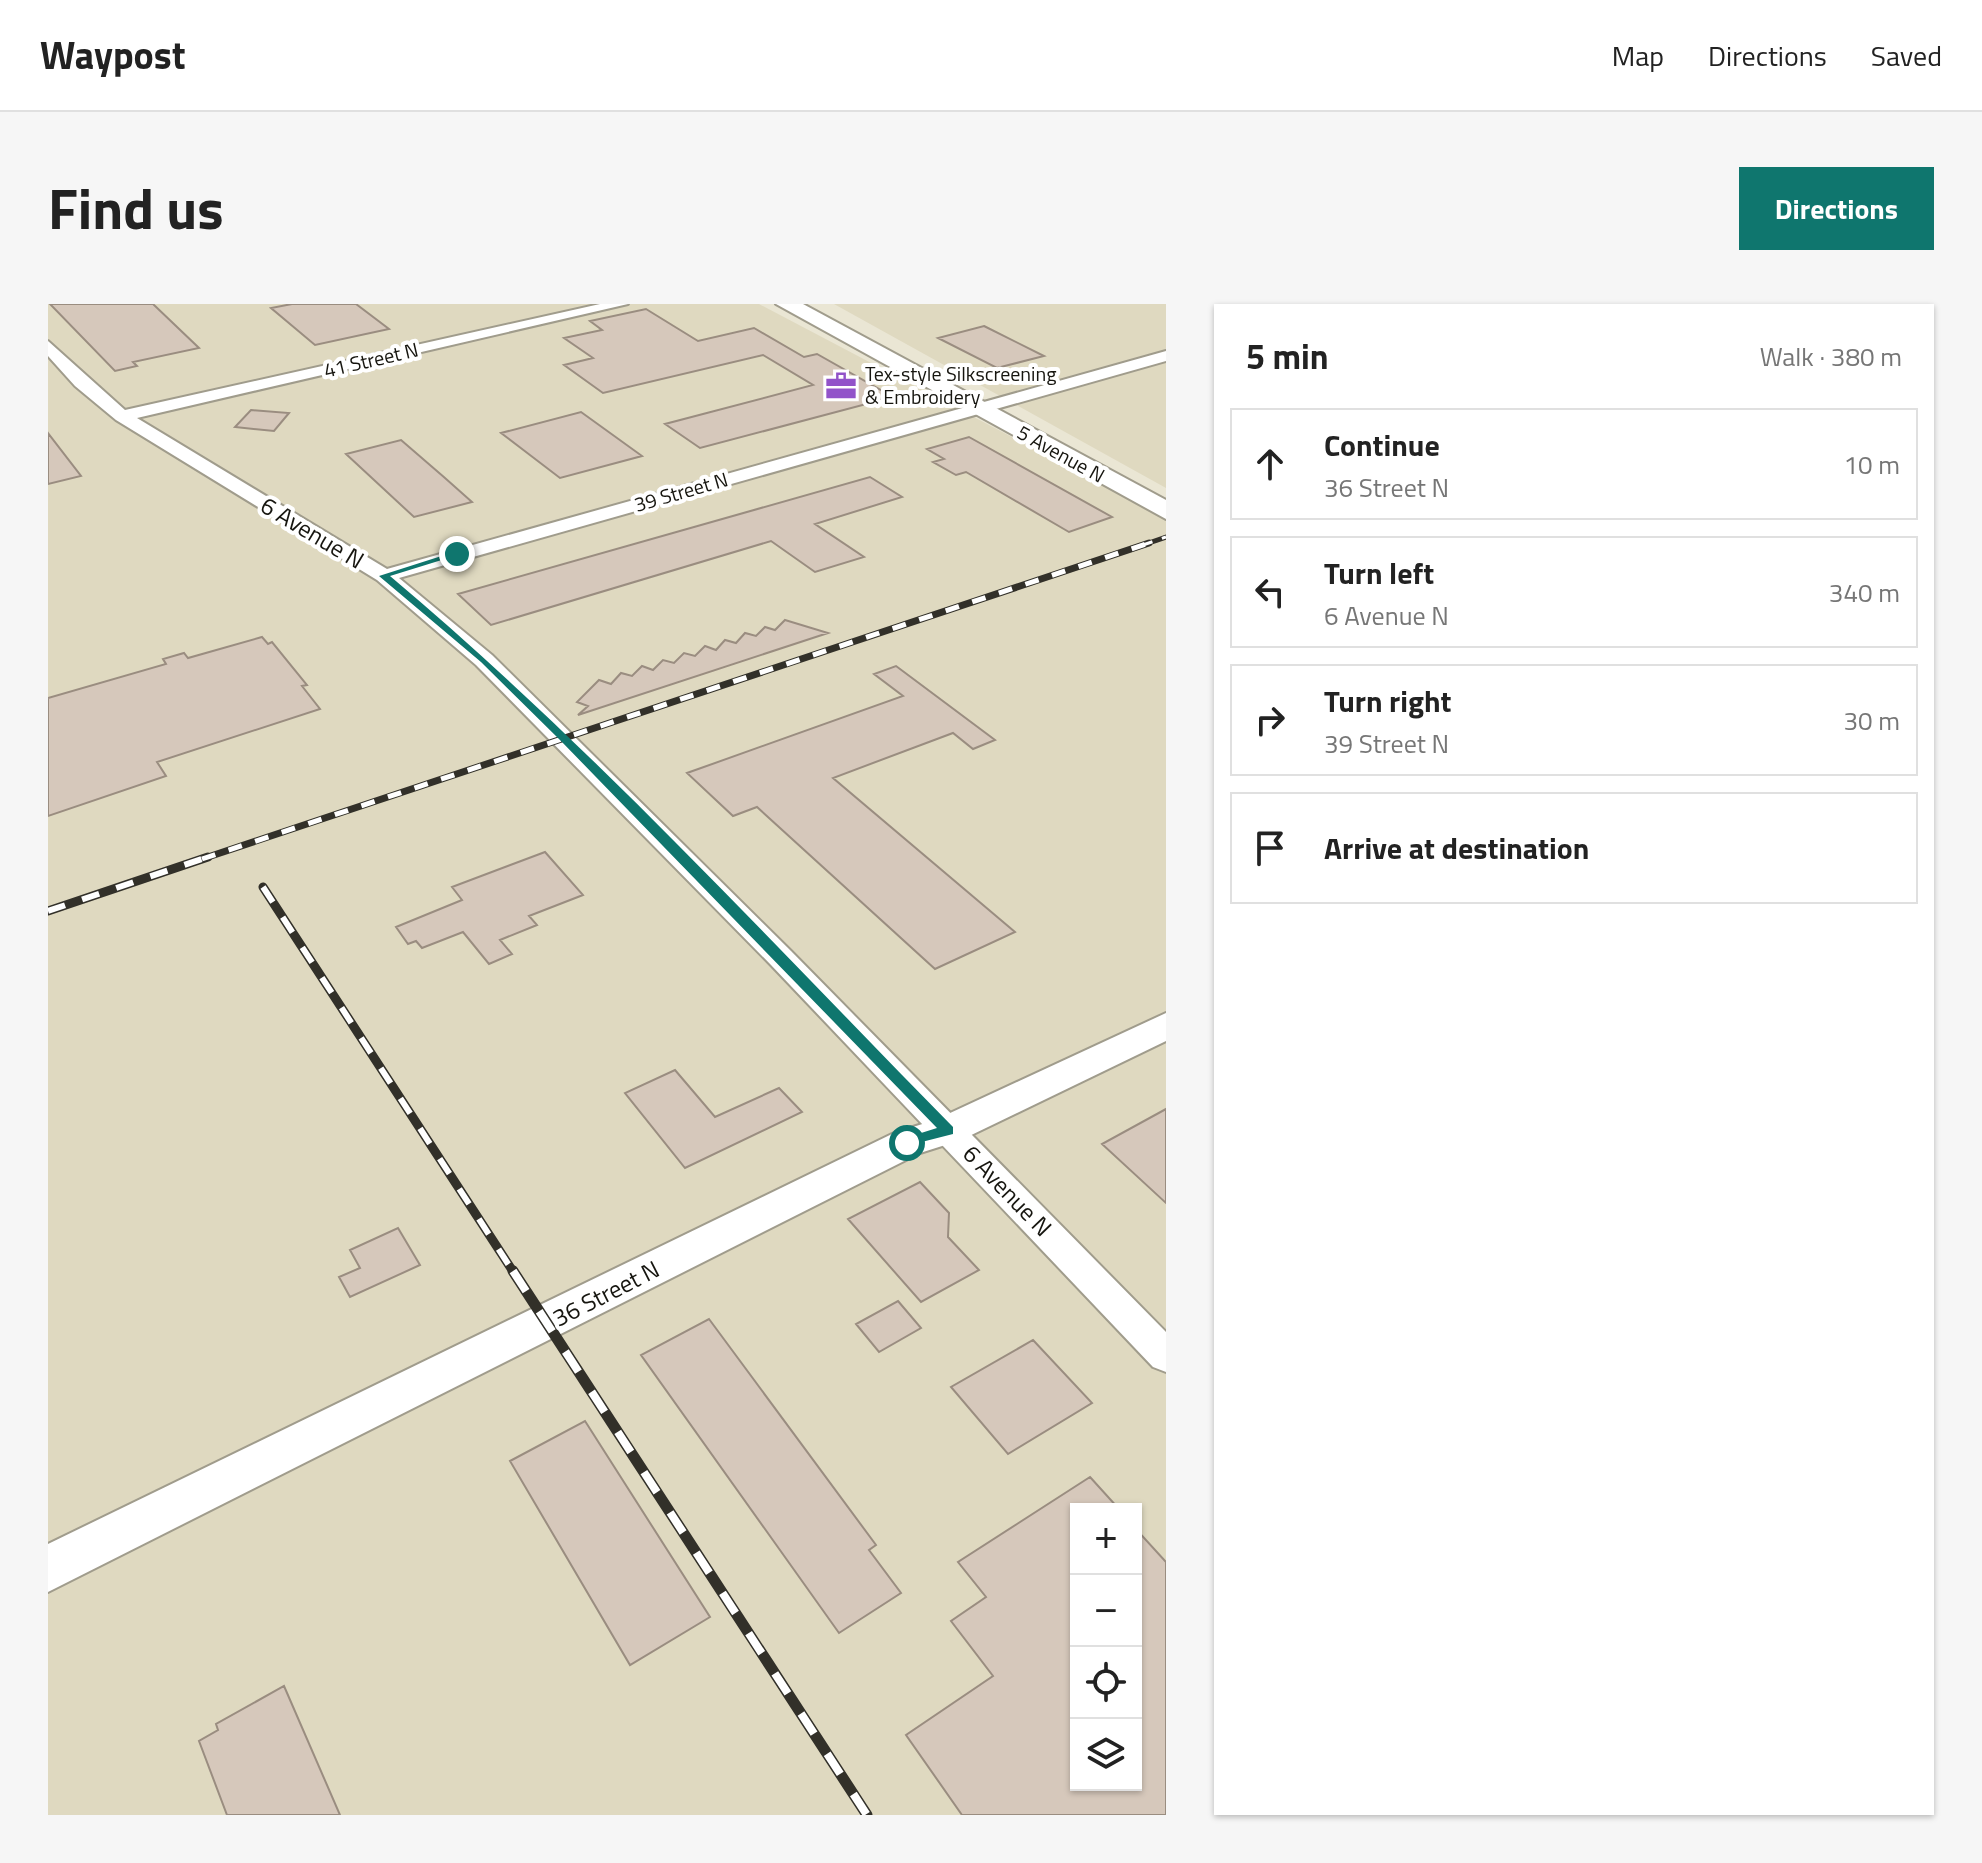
<!DOCTYPE html>
<meta charset="utf-8">
<style>
body{margin:0;font-family:"Titillium Web",sans-serif;background:#f6f6f6;color:#222}
.controls{position:absolute;right:24px;bottom:24px;display:grid;overflow:hidden;border-radius:0px;box-shadow:0 2px 6px #0004}
.controls button{width:72px;height:72px;display:grid;place-items:center;padding:0;border:0;border-bottom:2px solid #e0e0e0;background:#fff;color:#222;font:40px sans-serif}
.stop{position:absolute;width:24px;height:24px;margin:-18px;border:6px solid #0f766e;border-radius:50%;background:#fff}
.stop.end{background:#0f766e;border-color:#fff;box-shadow:0 2px 8px #0008}
.list{margin:0;padding:0;list-style:none}
h2{display:flex;justify-content:space-between;align-items:center;height:104px;margin:0;padding:0 32px;font-size:34px}
h2 small{font-size:26px;font-weight:400;color:#767676}
.list li{display:grid;grid-template-columns:52px 1fr auto;gap:24px;align-items:center;box-sizing:border-box;height:112px;margin:0 16px 16px;padding:0 16px;border:2px solid #e0e0e0;border-radius:0px}
.list b{display:block;font-size:30px;white-space:nowrap}
.list p{margin:0;font-size:26px;white-space:nowrap;color:#767676}
.list em{font-size:26px;font-style:normal;color:#767676}
.icon{flex:none;width:44px;height:44px;fill:none;stroke:currentColor;stroke-width:2;stroke-linecap:round;stroke-linejoin:round}
.map{position:relative;flex:none;width:1118px;height:1511px;overflow:hidden;border-radius:0px}
header{display:flex;align-items:center;gap:48px;box-sizing:border-box;height:112px;padding:0 40px;background:#fff;border-bottom:2px solid #e0e0e0}
header strong{font-size:38px}
nav{display:flex;gap:44px;margin-inline-start:auto;font-size:28px}
.intro{display:flex;align-items:center;justify-content:space-between;box-sizing:border-box;height:192px;padding:0 48px}
h1{margin:0;font-size:56px}
.button{padding:20px 36px;border-radius:0px;background:#0f766e;color:#fff;font-size:28px;font-weight:700}
main{display:flex;gap:48px;padding:0 48px}
aside{flex:1;background:#fff;border-radius:0px;box-shadow:0 2px 6px #0004}
.map>svg:first-child{display:block}
.built{fill:#dfd9c0;fill-rule:evenodd}
.building{fill:#d6c8bb;stroke:#9a8d80;stroke-width:2}
.lines{fill:none;stroke-linecap:round;stroke-linejoin:round}
.minor-casing{stroke:#a09c8c;stroke-width:4}
.tertiary-casing{stroke:#a09c8c;stroke-width:4}
.secondary-casing{stroke:#a09c8c;stroke-width:4}
.minor{fill:#fff;fill-rule:evenodd}
.tertiary{fill:#fff;fill-rule:evenodd}
.secondary{fill:#fff;fill-rule:evenodd}
.rail-far3-casing{stroke:#323029;stroke-width:5}
.rail-far2-casing{stroke:#323029;stroke-width:7}
.rail-far1-casing{stroke:#323029;stroke-width:9}
.rail-casing{stroke:#323029;stroke-width:11}
.rail-far3{stroke:#fff;stroke-width:3;stroke-dasharray:10;stroke-linecap:butt}
.rail-far2{stroke:#fff;stroke-width:5;stroke-dasharray:14;stroke-linecap:butt}
.rail-far1{stroke:#fff;stroke-width:6;stroke-dasharray:18;stroke-linecap:butt}
.rail{stroke:#fff;stroke-width:8;stroke-dasharray:24;stroke-linecap:butt}
.route{fill:#0f766e}
.labels{text-anchor:middle;stroke-width:8;stroke-linejoin:round;paint-order:stroke}
.far-street-label{font-size:20px;fill:#16150f;stroke:#fff}
.far-poi-label{font-size:20px;fill:#16150f;stroke:#fff;text-anchor:start}
.street-label{font-size:24px;fill:#16150f;stroke:#fff}
</style>
<header>
<strong>Waypost</strong>
<nav><a>Map</a><a>Directions</a><a>Saved</a></nav>
</header>
<div class="intro"><h1>Find us</h1><a class="button">Directions</a></div>
<main>
<div class="map">
<svg width="1118" height="1511" viewBox="0 0 1118 1511">
<rect width="100%" height="100%" fill="#eae6d4"/>
<path class="built" d="M 0,0 L 711,0 L 1118,214 L 1118,1511 L 0,1511 ZM 1028,1205 L 1088,1205 L 1088,1481 L 1028,1481 Z
M 786,0 L 1118,0 L 1118,184 Z"/>
<path class="building" d="M 2,0 L 105,0 L 151,44 L 85,58 L 89,62 L 67,67 Z
M 244,0 L 308,0 L 341,25 L 267,41 L 223,4 Z
M 598,5 L 650,37 L 706,24 L 756,53 L 769,50 L 845,93 L 652,144 L 617,120 L 765,81 L 715,51 L 555,89 L 516,61 L 545,54 L 516,34 L 554,26 L 542,17 Z
M 936,22 L 996,52 L 949,64 L 890,34 Z
M 203,106 L 241,109 L 226,127 L 187,123 Z
M 533,108 L 594,152 L 512,174 L 453,129 Z
M 0,129 L 33,172 L 0,180 Z
M 921,133 L 1064,213 L 1021,228 L 918,168 L 908,171 L 885,158 L 896,155 L 879,145 Z
M 353,136 L 397,174 L 424,198 L 366,213 L 298,150 Z
M 822,173 L 854,193 L 767,220 L 816,253 L 767,268 L 723,237 L 443,321 L 410,290 Z
M 737,316 L 780,329 L 530,411 L 540,402 L 529,398 L 551,376 L 563,380 L 573,369 L 584,372 L 594,362 L 605,366 L 615,356 L 626,359 L 636,349 L 647,352 L 657,342 L 668,346 L 677,336 L 688,339 L 697,329 L 708,332 L 717,323 L 727,326 Z
M 214,333 L 220,340 L 224,338 L 259,381 L 254,382 L 272,405 L 109,458 L 118,472 L 0,512 L 0,394 L 118,360 L 115,355 L 136,349 L 140,354 Z
M 848,362 L 947,436 L 925,445 L 905,429 L 785,474 L 967,628 L 887,665 L 709,503 L 685,512 L 639,469 L 855,392 L 826,370 Z
M 497,548 L 535,591 L 481,612 L 489,621 L 452,636 L 464,650 L 441,660 L 415,628 L 374,644 L 368,637 L 360,640 L 348,623 L 414,596 L 404,583 Z
M 627,766 L 667,813 L 731,784 L 754,808 L 637,864 L 577,789 Z
M 1118,805 L 1118,899 L 1054,840 Z
M 872,878 L 901,909 L 900,933 L 931,966 L 873,998 L 800,915 Z
M 350,924 L 372,961 L 302,993 L 291,973 L 312,964 L 302,946 Z
M 850,997 L 873,1024 L 831,1048 L 808,1020 Z
M 661,1015 L 828,1241 L 821,1246 L 853,1289 L 791,1329 L 593,1051 Z
M 985,1036 L 1044,1099 L 960,1150 L 903,1083 Z
M 537,1117 L 662,1313 L 582,1361 L 462,1157 Z
M 1042,1173 L 1071,1205 L 1028,1205 L 1028,1481 L 1088,1481 L 1088,1225 L 1118,1258 L 1118,1511 L 914,1511 L 858,1431 L 945,1372 L 903,1317 L 938,1293 L 910,1258 Z
M 236,1382 L 292,1511 L 179,1511 L 151,1437 L 170,1426 L 168,1420 Z"/>
<g class="lines">
<defs>
<path id="minor" d="M 552,0 L 580,0 L 89,114 L 339,265 L 1118,47 L 1118,57 L 351,274 L 444,351 L 743,647 L 1118,1028 L 1118,1068 L 1105,1063 L 723,661 L 428,361 L 329,276 L 68,116 L 27,82 L 0,52 L 0,37 L 77,106 Z"/>
<path id="tertiary" d="M 1118,709 L 1118,737 L 913,836 L 872,849 L 0,1288 L 0,1240 L 846,829 L 887,816 Z"/>
<path id="secondary" d="M 728,0 L 755,0 L 1118,196 L 1118,215 Z"/>
</defs>
<use href="#minor" class="minor-casing"/>
<use href="#tertiary" class="tertiary-casing"/>
<use href="#secondary" class="secondary-casing"/>
<use href="#minor" class="minor"/>
<use href="#tertiary" class="tertiary"/>
<use href="#secondary" class="secondary"/>
<defs>
<path id="rail-far3" d="M 1095,241 L 1118,233"/>
<path id="rail-far2" d="M 154,555 L 1101,239"/>
<path id="rail-far1" d="M 215,583 L 466,969
M 0,607 L 160,553"/>
<path id="rail" d="M 465,967 L 819,1511"/>
</defs>
<use href="#rail-far3" class="rail-far3-casing"/>
<use href="#rail-far2" class="rail-far2-casing"/>
<use href="#rail-far1" class="rail-far1-casing"/>
<use href="#rail" class="rail-casing"/>
<use href="#rail-far3" class="rail-far3"/>
<use href="#rail-far2" class="rail-far2"/>
<use href="#rail-far1" class="rail-far1"/>
<use href="#rail" class="rail"/>
</g>
<path class="route" d="M 406,248 L 413,250 L 342,272 C 543,441 721,636 905,823 L 905,830 L 854,843 L 854,835 L 889,824 L 513,437 L 433,358 L 331,272 Z"/>
<defs>
<symbol id="office-bare" viewBox="-9 -9 18 18"><path d="M-6-3h4V-5.5h4V-3h4V5H-6ZM-1-4.5V-3h2v-1.5ZM-6 0V1H6V0Z" fill="#9253c9" stroke="#fff" stroke-width="2.5" paint-order="stroke"/></symbol>
</defs>
<g fill-rule="evenodd">
<use href="#office-bare" x="771" y="60" width="44" height="44"/>
</g>
<g class="labels">
<g class="far-street-label">
<text transform="translate(323 56) rotate(-13)" y="7">41 Street N</text>
<text transform="translate(1013 150) rotate(29)" y="7">5 Avenue N</text>
<text transform="translate(633 188) rotate(-16)" y="7">39 Street N</text>
</g>
<g class="far-poi-label">
<text x="817" y="77">Tex-style Silkscreening<tspan x="817" dy="23">&amp; Embroidery</tspan></text>
</g>
<g class="street-label">
<text transform="translate(264 229) rotate(31)" y="8">6 Avenue N</text>
<text transform="translate(959 887) rotate(46)" y="8">6 Avenue N</text>
<text transform="translate(558 990) rotate(-27)" y="8">36 Street N</text>
</g>
</g>
</svg>
<div class="controls">
<button>+</button>
<button>−</button>
<button><svg class="icon" aria-label="locate" viewBox="0 0 24 24"><circle cx="12" cy="12" r="6"/><path d="M12 2v4M12 18v4M2 12h4M18 12h4"/></svg></button>
<button><svg class="icon" aria-label="layers" viewBox="0 0 24 24"><path d="M12 4l9 5-9 5-9-5zM3 14l9 5 9-5"/></svg></button>
</div>
<div class="stop" style="left:859px;top:839px"></div>
<div class="stop end" style="left:409px;top:250px"></div>
</div>
<aside>
<h2>5 min<small>Walk · 380 m</small></h2>
<ul class="list">
<li><svg class="icon" aria-label="ahead" viewBox="0 0 24 24"><path d="M12 20V5M6 11l6-6 6 6"/></svg><div><b>Continue</b><p>36 Street N</p></div><em>10 m</em></li>
<li><svg class="icon" aria-label="left" viewBox="0 0 24 24"><path d="M17 20v-9H6M10 6l-5 5 5 5"/></svg><div><b>Turn left</b><p>6 Avenue N</p></div><em>340 m</em></li>
<li><svg class="icon" aria-label="right" viewBox="0 0 24 24"><path d="M7 20v-9h11M14 6l5 5-5 5"/></svg><div><b>Turn right</b><p>39 Street N</p></div><em>30 m</em></li>
<li><svg class="icon" aria-label="arrive" viewBox="0 0 24 24"><path d="M6 21V4h12l-3 4 3 4H6"/></svg><div><b>Arrive at destination</b></div></li>
</ul>
</aside>
</main>
